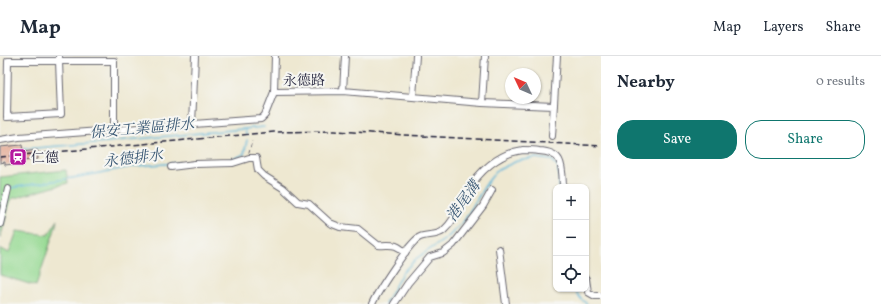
<!DOCTYPE html>
<meta charset="utf-8">
<style>
body{margin:0;font-family:Vollkorn,"Noto Serif TC",serif;background:#f2f2f3;color:#1f2937}
.controls{position:absolute;right:12px;bottom:12px;display:grid;overflow:hidden;border-radius:8px;box-shadow:0 1px 3px #0004}
.controls button{width:36px;height:36px;display:grid;place-items:center;padding:0;border:0;border-bottom:1px solid #e0e1e3;background:#fff;color:#1f2937;font:20px sans-serif}
.compass{position:absolute;left:505px;top:12px;width:36px;height:36px;border-radius:50%;background:#fff;box-shadow:0 1px 3px #0004;rotate:314deg}
.list{margin:0;padding:0;list-style:none}
h2{display:flex;justify-content:space-between;align-items:center;height:52px;margin:0;padding:0 16px;font-size:17px}
h2 small{font-size:13px;font-weight:400;color:#747a83}
.actions{display:flex;gap:8px;padding:12px 16px}
.actions a{flex:1;padding:9px 0;border:1px solid #0f766e;border-radius:16px;text-align:center;font-size:14px;color:#0f766e}
.actions .main{background:#0f766e;color:#fff}
.icon{flex:none;width:22px;height:22px;fill:none;stroke:currentColor;stroke-width:2;stroke-linecap:round;stroke-linejoin:round}
.map{position:relative;flex:none;width:601px;height:248px;overflow:hidden}
header{display:flex;align-items:center;gap:24px;box-sizing:border-box;height:56px;padding:0 20px;background:#fff;border-bottom:1px solid #e0e1e3}
header strong{font-size:19px}
nav{display:flex;gap:22px;margin-inline-start:auto;font-size:14px}
main{display:flex}
aside{flex:1;background:#fff}
.map>svg:first-child{display:block}
.green{fill:#95d992;stroke:#5c7e66}
.lines{fill:none;stroke-linecap:round;stroke-linejoin:round}
.stream{stroke:#5bb5d9;stroke-width:1.5}
.building{fill:#e09d85}
.minor-casing{stroke:#696770;stroke-width:8}
.path{stroke:#696770;stroke-width:1;stroke-dasharray:3 3;stroke-linecap:butt}
.minor{stroke:#fff;stroke-width:6}
.rail{stroke:#22223b;stroke-width:1.5;stroke-dasharray:6 3;stroke-linecap:butt}
.labels{text-anchor:middle;stroke-width:4;stroke-linejoin:round;paint-order:stroke}
.street-label{font-size:14px;fill:#22223b;stroke:#f6f6f2}
.poi-label{font-size:14px;fill:#22223b;stroke:#f6f6f2;text-anchor:start}
.water-label{font-size:15px;font-style:italic;fill:#365572;stroke:#f6f6f2}
</style>
<header>
<strong>Map</strong>
<nav><a>Map</a><a>Layers</a><a>Share</a></nav>
</header>
<main>
<div class="map">
<svg width="601" height="248" viewBox="0 0 601 248">
<rect width="100%" height="100%" fill="#f6f6f2"/>
<filter id="ink" filterUnits="userSpaceOnUse"><feTurbulence type="fractalNoise" baseFrequency=".025" numOctaves="2"/><feDisplacementMap in="SourceGraphic" scale="8" xChannelSelector="R" yChannelSelector="G"/><feConvolveMatrix kernelMatrix="1 2 1 2 8 2 1 2 1" color-interpolation-filters="sRGB"/></filter>
<filter id="wash" filterUnits="userSpaceOnUse"><feTurbulence type="fractalNoise" baseFrequency=".012" numOctaves="4" result="noise"/><feDisplacementMap in="SourceGraphic" scale="16" xChannelSelector="R" yChannelSelector="G"/><feGaussianBlur stdDeviation="0.9" result="paint"/><feColorMatrix in="noise" values="0 0 0 0 0 0 0 0 0 0 0 0 0 0 0 0 0 1.4 0 .05"/><feComposite in="paint" operator="in"/></filter>
<g filter="url(#wash)">
<rect width="100%" height="100%" fill="#eee8d1"/>
<path class="green" d="M 66,114 L 68,127 L 11,143 L 0,183 L 0,121 Z
M 58,164 L 36,230 L 0,219 L 0,192 L 9,197 L 17,175 L 48,179 Z"/>
<g class="lines">
<path class="stream" d="M 245,73 L 246,79
M 23,93 L 95,87 L 264,71
M 227,104 L 234,103 L 244,98 L 247,84
M 10,132 L 78,121 L 136,110 L 179,107
M 574,233 L 580,242 L 587,248
M 385,248 L 402,217 L 417,202 L 447,182 L 464,165 L 486,128 L 496,115 L 517,105 L 535,102 L 552,104 L 558,111 L 559,131"/>
</g>
<g id="blocks">
<path class="building" d="M 22,89 L 23,96 L 37,94 L 38,103 L 23,105 L 23,107 L 5,109 L 5,106 L 0,107 L 0,91 Z"/>
</g>
</g>
<g filter="url(#ink)">
<use href="#blocks" fill-opacity="0" stroke="#696770" stroke-width="1"/>
<g class="lines">
<defs>
<path id="minor" d="M 59,0 L 59,5 L 61,58 L 7,61 L 8,5 L 114,5 L 114,74
M 343,35 L 345,0
M 274,36 L 275,0
M 413,40 L 416,0
M 482,47 L 485,0
M 192,68 L 195,0
M 552,80 L 557,0
M 0,84 L 19,81 L 261,63 L 265,59 L 274,36 L 343,35 L 482,47 L 554,50
M 171,111 L 195,108 L 233,107 L 249,102 L 256,102 L 258,114 L 264,120 L 283,132 L 298,146 L 309,148 L 330,167 L 340,171 L 358,173 L 378,189 C 390,190 396,186 405,197
M 0,168 L 8,133
M 499,193 L 506,248
M 586,223 L 588,236 L 595,240 L 601,240
M 372,248 C 377,237 410,185 420,181 C 427,178 437,180 443,175 C 456,163 459,151 467,136 C 478,116 499,97 523,94 C 528,94 534,94 539,95 C 564,96 562,111 563,131
M 394,248 L 408,227 L 430,201 L 443,197 L 453,189 L 483,150 L 492,134"/>
</defs>
<use href="#minor" class="minor-casing"/>
<path class="path" d="M 249,97 L 252,85"/>
<use href="#minor" class="minor"/>
<path class="rail" d="M 0,101 L 274,76 L 335,75 L 601,90"/>
</g>
</g>
<defs>
<symbol id="station-square" viewBox="-11 -11 22 22"><rect x="-9" y="-9" width="18" height="18" rx="4" fill="#b5179e" stroke="#f6f6f2"/><path d="M-3-6H3Q5-6 5-4V2Q5 4 3 4L4.5 6H3L1.5 4h-3L-3 6H-4.5L-3 4Q-5 4-5 2V-4Q-5-6-3-6ZM-3.5-4v3h7v-3ZM-3.5 1v1.5H-2V1ZM2 1v1.5H3.5V1Z" fill="#fff"/></symbol>
</defs>
<g fill-rule="evenodd">
<use href="#station-square" x="8" y="91" width="20" height="20"/>
</g>
<g class="labels">
<g class="street-label">
<text transform="translate(304 24) rotate(-1)" y="5">永德路</text>
</g>
<g class="poi-label">
<text x="31" y="106">仁德</text>
</g>
<g class="water-label">
<text transform="translate(142 72) rotate(-5)" y="5">保安工業區排水</text>
<text transform="translate(133 102) rotate(-7)" y="5">永德排水</text>
<text transform="translate(463 145) rotate(-54)" y="5">港尾溝</text>
</g>
</g>
</svg>
<div class="controls">
<button>+</button>
<button>−</button>
<button><svg class="icon" aria-label="locate" viewBox="0 0 24 24"><circle cx="12" cy="12" r="6"/><path d="M12 2v4M12 18v4M2 12h4M18 12h4"/></svg></button>
</div>
<svg class="compass" viewBox="-18 -18 36 36"><path d="M0-13l5 13h-10z" fill="#e53935"/><path d="M0 13l5-13h-10z" fill="#747a83"/></svg>
</div>
<aside>
<h2>Nearby<small>0 results</small></h2>
<ul class="list">
</ul>
<div class="actions"><a class="main">Save</a><a>Share</a></div>
</aside>
</main>
